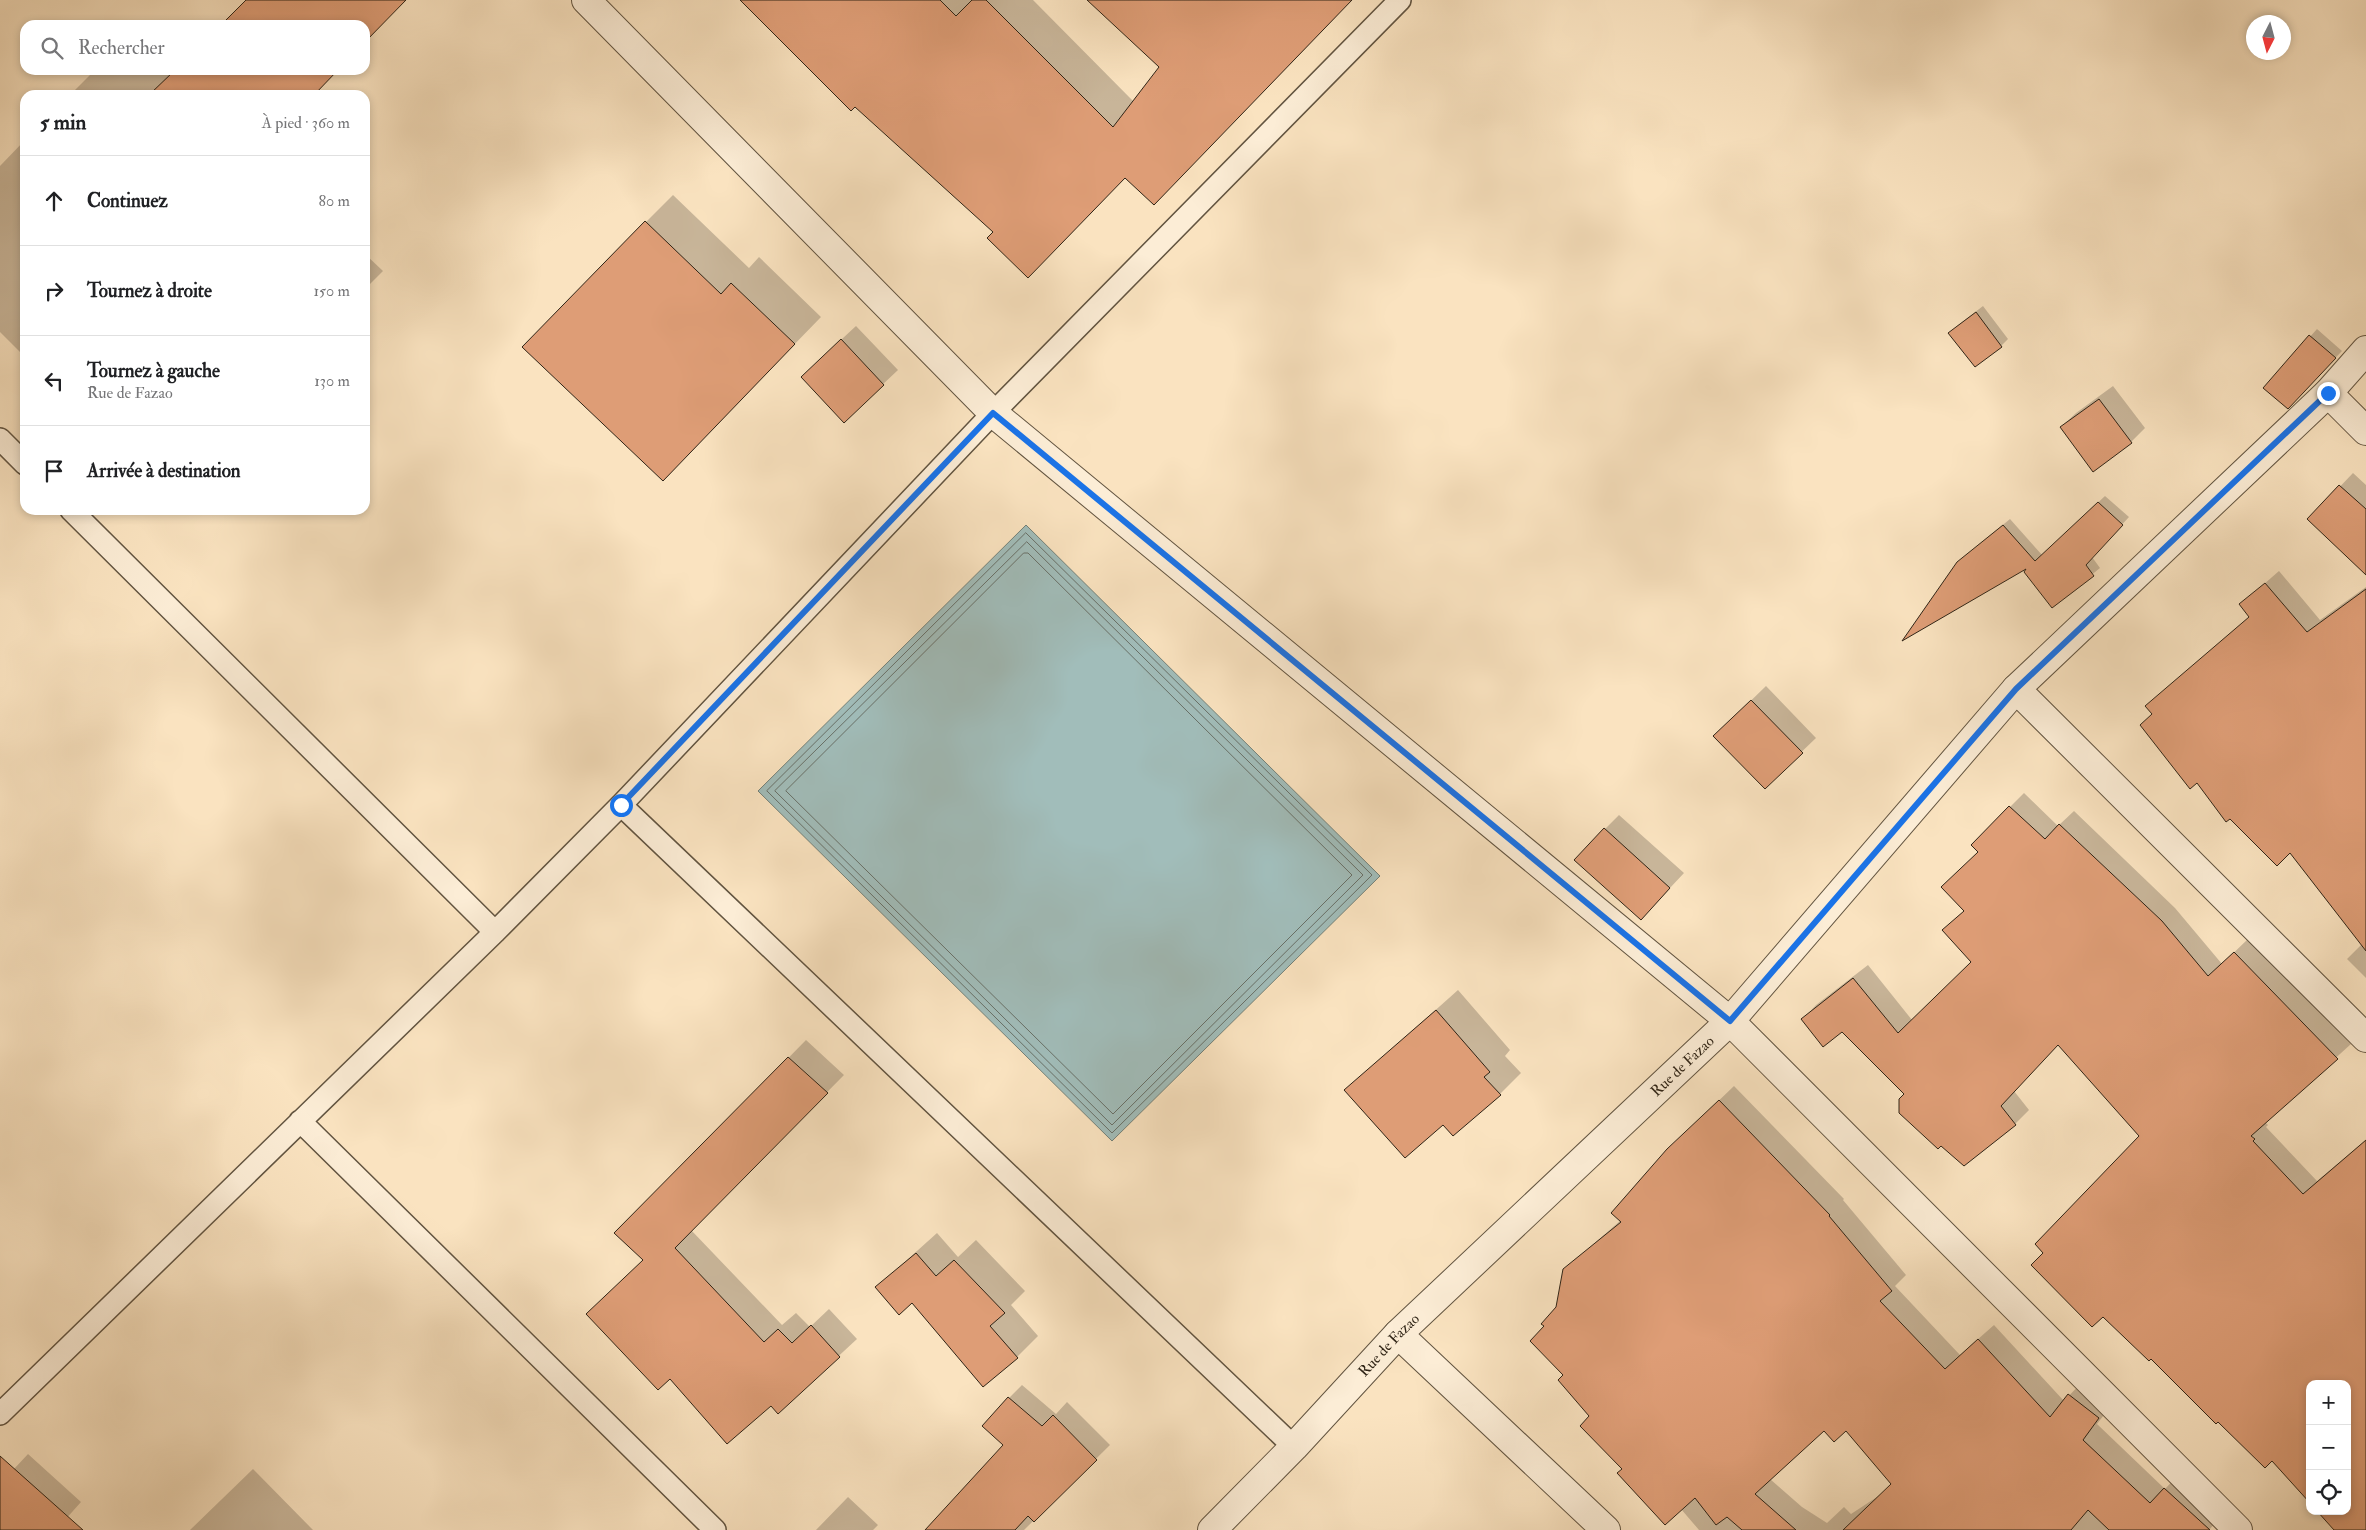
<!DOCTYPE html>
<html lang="fr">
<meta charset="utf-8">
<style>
body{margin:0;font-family:"IM FELL Double Pica",serif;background:#f6f6f6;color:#202124}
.controls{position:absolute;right:15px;bottom:15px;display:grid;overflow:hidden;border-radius:10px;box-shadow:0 2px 8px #0003}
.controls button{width:45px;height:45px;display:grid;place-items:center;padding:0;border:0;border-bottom:1px solid #e0e0e0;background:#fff;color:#202124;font:25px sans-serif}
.compass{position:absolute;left:2246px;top:15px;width:45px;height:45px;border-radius:50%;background:#fff;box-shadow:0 2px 8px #0003;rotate:186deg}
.stop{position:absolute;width:15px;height:15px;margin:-11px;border:4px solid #1a73e8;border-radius:50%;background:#fff}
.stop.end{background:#1a73e8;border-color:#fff;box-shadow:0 1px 5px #0008}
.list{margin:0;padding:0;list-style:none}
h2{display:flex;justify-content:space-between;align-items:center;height:65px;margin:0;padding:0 20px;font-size:21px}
h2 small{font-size:16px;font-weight:400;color:#757577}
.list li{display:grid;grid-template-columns:32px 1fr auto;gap:15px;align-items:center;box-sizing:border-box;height:90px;padding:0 20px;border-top:1px solid #e0e0e0}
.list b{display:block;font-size:19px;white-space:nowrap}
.list p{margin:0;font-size:16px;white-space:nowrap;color:#757577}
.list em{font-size:16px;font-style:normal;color:#757577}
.icon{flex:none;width:28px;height:28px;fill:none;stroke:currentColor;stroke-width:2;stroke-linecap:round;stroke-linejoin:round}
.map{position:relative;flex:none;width:2366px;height:1530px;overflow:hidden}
.search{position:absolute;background:#fff;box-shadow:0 2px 8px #0003;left:20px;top:20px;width:350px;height:55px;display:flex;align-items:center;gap:12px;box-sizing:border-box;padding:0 18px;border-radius:15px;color:#757577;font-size:19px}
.panel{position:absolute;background:#fff;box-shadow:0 2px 8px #0003;left:20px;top:90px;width:350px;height:425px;border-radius:15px}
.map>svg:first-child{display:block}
.water{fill:#a1bdba;stroke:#738078}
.shadow{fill:#0003;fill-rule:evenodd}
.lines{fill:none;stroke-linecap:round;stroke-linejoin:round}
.shore{stroke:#687068;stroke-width:1}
.building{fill:#de9d76;stroke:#2f2416}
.service-casing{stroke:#625440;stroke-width:24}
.minor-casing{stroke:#625440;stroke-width:30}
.service{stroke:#fcedd6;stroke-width:21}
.minor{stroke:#fcedd6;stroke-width:28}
.route{stroke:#1a73e8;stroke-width:6}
.labels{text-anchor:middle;stroke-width:4.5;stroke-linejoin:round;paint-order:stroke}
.street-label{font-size:15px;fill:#2f2416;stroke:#fcedd6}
</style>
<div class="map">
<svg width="2366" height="1530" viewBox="0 0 2366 1530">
<rect width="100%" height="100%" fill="#fae3c0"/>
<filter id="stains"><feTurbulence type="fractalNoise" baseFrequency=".004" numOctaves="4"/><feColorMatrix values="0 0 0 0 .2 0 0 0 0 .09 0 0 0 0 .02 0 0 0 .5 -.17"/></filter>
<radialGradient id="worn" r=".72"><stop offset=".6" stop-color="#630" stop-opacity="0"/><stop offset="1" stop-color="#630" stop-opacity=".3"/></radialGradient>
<path class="water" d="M 1026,525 L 1380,876 L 1112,1141 L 758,791 Z"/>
<path class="shadow" d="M 742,0 L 1033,0 L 1134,102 L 1160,67 L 1089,0 L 1351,0 L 1125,177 L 994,232 Z
M 95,70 L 337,70 L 312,95 L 70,95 Z
M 25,140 L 25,357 L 0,332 L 0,166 Z
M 673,195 L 749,268 L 759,257 L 821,317 L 690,452 L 646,222 Z
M 365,254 L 383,271 L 365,289 Z
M 1983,306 L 2008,339 L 2001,346 L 1957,326 Z
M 856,326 L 898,370 L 844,421 L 816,363 Z
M 2317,329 L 2342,351 L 2288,407 L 2264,388 Z
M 2113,386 L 2145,428 L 2131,442 L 2061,427 L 2076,413 Z
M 2353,473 L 2366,485 L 2366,573 L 2309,519 Z
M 2105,496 L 2129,517 L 2092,557 L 2100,568 L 2052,607 L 2031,566 L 1965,556 L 2010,519 L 2042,555 Z
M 2279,571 L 2320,620 L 2366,587 L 2366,978 L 2347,959 L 2362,944 L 2290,852 L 2146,706 L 2250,616 L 2240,605 Z
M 1766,686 L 1816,738 L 1765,787 L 1729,722 Z
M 2024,793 L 2058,826 L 2074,811 L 2175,908 L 2222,964 L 2248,939 L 2351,1044 L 2265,1122 L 2268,1125 L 2266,1127 L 2317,1181 L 2366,1140 L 2366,1530 L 2336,1530 L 2347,1511 L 2347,1384 L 2310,1384 L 2272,1459 L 2045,1253 L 2141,1136 L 2059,1044 L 2014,1091 L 2029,1110 L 2015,1124 L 1964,1164 L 1906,1094 L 1842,1030 L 1803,1019 L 1816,1005 L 1868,965 L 1912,1020 L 1973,962 L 1943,930 L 1965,910 L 1979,852 L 1972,845 Z
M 1619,815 L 1684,873 L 1655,904 L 1605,829 Z
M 1458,990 L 1510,1050 L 1505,1056 L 1521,1073 L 1500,1094 L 1453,1135 L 1443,1123 L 1346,1090 Z
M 806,1040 L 844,1075 L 691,1230 L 782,1325 L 796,1313 L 810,1327 L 829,1309 L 857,1339 L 778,1412 L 645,1260 L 616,1233 Z
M 1734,1086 L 1844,1199 L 1843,1200 L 1906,1275 L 1895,1286 L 1960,1355 L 1994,1325 L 2064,1401 L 2084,1380 L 2113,1403 L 2097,1424 L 2165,1489 L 2179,1474 L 2223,1514 L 2209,1530 L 1699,1530 L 1681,1509 L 1624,1469 L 1565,1375 L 1546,1326 L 1557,1307 L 1564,1270 L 1621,1220 L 1684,1134 ZM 1824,1429 L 1846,1429 L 1892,1483 L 1883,1493 L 1851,1514 L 1844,1507 L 1827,1523 L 1802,1507 L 1770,1479 Z
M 937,1233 L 958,1257 L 976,1240 L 1025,1291 L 1011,1305 L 1038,1336 L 1017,1357 L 912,1302 L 877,1287 Z
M 1022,1385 L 1056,1414 L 1067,1402 L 1110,1445 L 1024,1530 L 926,1530 L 1005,1445 L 1009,1398 Z
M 28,1454 L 81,1502 L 56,1530 L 0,1530 L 0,1484 Z
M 253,1469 L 313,1530 L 190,1530 Z
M 848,1497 L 878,1525 L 873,1530 L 816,1530 Z"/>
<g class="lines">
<path class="shore" d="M 1026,533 L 1372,875 L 1112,1133 L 767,791 Z
M 1027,542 L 1363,875 L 1112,1125 L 775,791 Z
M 1024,553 L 1028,553 L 1352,875 L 1113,1114 L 786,791 Z"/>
</g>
<path class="building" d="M 246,0 L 406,0 L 365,42 L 365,25 L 221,25 Z
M 740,0 L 940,0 L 956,16 L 972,0 L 986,0 L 1113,127 L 1159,67 L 1087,0 L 1352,0 L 1154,205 L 1125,178 L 1028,278 L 987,238 L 993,232 L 855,107 L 851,111 Z
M 175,70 L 338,70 L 314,95 L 149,95 Z
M 645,221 L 721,294 L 731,283 L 795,344 L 663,481 L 522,347 Z
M 1976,312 L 2002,347 L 1975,367 L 1948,333 Z
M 2309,335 L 2336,358 L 2288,409 L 2263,388 Z
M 841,339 L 884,385 L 844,423 L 801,377 Z
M 2099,399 L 2132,443 L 2093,472 L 2060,427 Z
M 2339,485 L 2366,509 L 2366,575 L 2307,519 Z
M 2098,502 L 2123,525 L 2086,565 L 2094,576 L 2052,608 L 2024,572 L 2026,569 L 1902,641 L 1957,562 L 2003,525 L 2035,561 Z
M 2265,583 L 2307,632 L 2366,589 L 2366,951 L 2290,853 L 2277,866 L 2230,819 L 2226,822 L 2197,783 L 2190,789 L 2140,725 L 2152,714 L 2145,706 L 2249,617 L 2239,604 Z
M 1751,700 L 1803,753 L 1765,789 L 1713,736 Z
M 2009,806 L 2045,839 L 2059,824 L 2162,921 L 2208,976 L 2234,952 L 2338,1059 L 2251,1136 L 2255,1139 L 2253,1141 L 2303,1194 L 2366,1140 L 2366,1530 L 2334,1530 L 2317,1511 L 2347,1511 L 2347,1384 L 2310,1384 L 2310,1503 L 2272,1461 L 2265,1468 L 2218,1422 L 2216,1424 L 2151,1359 L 2149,1361 L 2103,1317 L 2092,1327 L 2031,1265 L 2043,1253 L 2035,1244 L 2139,1136 L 2058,1045 L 2001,1106 L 2016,1125 L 1964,1166 L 1941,1146 L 1938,1149 L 1899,1113 L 1899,1099 L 1904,1094 L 1842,1032 L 1823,1047 L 1801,1019 L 1853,978 L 1898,1033 L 1971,962 L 1942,930 L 1964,911 L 1941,887 L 1978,852 L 1971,845 Z
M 1604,828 L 1670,888 L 1641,920 L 1574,860 Z
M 1436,1010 L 1490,1072 L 1484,1077 L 1501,1095 L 1453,1136 L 1443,1125 L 1405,1158 L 1344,1090 Z
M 788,1057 L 828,1093 L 675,1248 L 764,1342 L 778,1329 L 792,1343 L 811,1325 L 840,1357 L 778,1414 L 771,1406 L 727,1444 L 670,1379 L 658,1390 L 586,1314 L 643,1260 L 614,1233 Z
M 1719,1100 L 1830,1215 L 1829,1216 L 1892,1291 L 1880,1301 L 1945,1369 L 1978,1339 L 2050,1417 L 2068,1394 L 2099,1418 L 2083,1440 L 2150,1503 L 2164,1488 L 2210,1530 L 2109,1530 L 2088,1510 L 2071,1530 L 1843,1530 L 1891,1484 L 1846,1431 L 1834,1442 L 1824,1431 L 1755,1494 L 1796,1530 L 1742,1530 L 1727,1517 L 1716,1525 L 1695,1498 L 1665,1525 L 1617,1473 L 1622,1469 L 1580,1426 L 1589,1416 L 1558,1380 L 1563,1375 L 1530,1341 L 1544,1326 L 1541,1324 L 1556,1307 L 1563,1269 L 1621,1222 L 1611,1213 L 1667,1149 Z
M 916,1253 L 936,1276 L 954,1260 L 1005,1313 L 990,1326 L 1018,1358 L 983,1387 L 912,1303 L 899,1315 L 875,1287 Z
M 1008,1397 L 1042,1426 L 1053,1415 L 1097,1460 L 1034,1522 L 1028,1516 L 1015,1530 L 925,1530 L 1003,1445 L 982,1426 Z
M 0,1456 L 83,1530 L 0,1530 Z"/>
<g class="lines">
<defs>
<path id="service" d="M 0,439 L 25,464
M 71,510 L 495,932
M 621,805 L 1294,1447
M 300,1121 L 715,1530
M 0,1414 L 495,932 L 621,805 L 993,413 L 1400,0"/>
<g id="minor">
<path d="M 586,0 L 993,413 L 1730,1021 L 2238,1530"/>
<path d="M 2328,393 L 2366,431"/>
<path d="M 2016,689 L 2366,1038"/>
<path d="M 1398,1334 L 1606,1530"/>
<path id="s1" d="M 1212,1530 L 1294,1447 L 1398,1334 L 1730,1021 L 2016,689 L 2328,393 L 2366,350"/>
</g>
</defs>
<use href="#service" class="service-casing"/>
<use href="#minor" class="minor-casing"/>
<use href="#service" class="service"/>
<use href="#minor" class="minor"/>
</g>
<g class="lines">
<path class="route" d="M 621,805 L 993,413 L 1730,1021 L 2016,689 L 2328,393"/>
</g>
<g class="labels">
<g class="street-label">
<text dy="5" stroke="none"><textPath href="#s1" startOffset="661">Rue de Fazao</textPath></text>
<text dy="5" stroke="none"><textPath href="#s1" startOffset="256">Rue de Fazao</textPath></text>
</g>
</g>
<rect width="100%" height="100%" filter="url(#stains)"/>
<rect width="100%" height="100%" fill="url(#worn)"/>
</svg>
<div class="controls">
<button>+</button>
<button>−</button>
<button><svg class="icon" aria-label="locate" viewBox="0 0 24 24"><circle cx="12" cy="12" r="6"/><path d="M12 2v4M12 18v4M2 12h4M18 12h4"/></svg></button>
</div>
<svg class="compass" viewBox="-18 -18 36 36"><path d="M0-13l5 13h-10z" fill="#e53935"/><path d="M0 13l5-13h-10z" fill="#757577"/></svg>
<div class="stop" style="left:621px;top:805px"></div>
<div class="stop end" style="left:2328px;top:393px"></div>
<div class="search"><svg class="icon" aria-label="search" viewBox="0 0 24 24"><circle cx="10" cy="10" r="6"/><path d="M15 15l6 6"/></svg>Rechercher</div>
<section class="panel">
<h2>5 min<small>À pied · 360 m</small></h2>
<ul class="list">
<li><svg class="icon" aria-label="ahead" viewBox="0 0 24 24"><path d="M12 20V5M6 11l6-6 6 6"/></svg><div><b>Continuez</b></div><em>80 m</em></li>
<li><svg class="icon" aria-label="right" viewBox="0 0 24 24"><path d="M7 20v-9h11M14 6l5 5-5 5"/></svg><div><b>Tournez à droite</b></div><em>150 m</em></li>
<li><svg class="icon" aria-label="left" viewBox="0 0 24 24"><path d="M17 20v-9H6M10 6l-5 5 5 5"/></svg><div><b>Tournez à gauche</b><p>Rue de Fazao</p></div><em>130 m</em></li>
<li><svg class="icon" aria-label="arrive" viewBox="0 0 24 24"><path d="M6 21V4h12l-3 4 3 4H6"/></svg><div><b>Arrivée à destination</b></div></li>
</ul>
</section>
</div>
